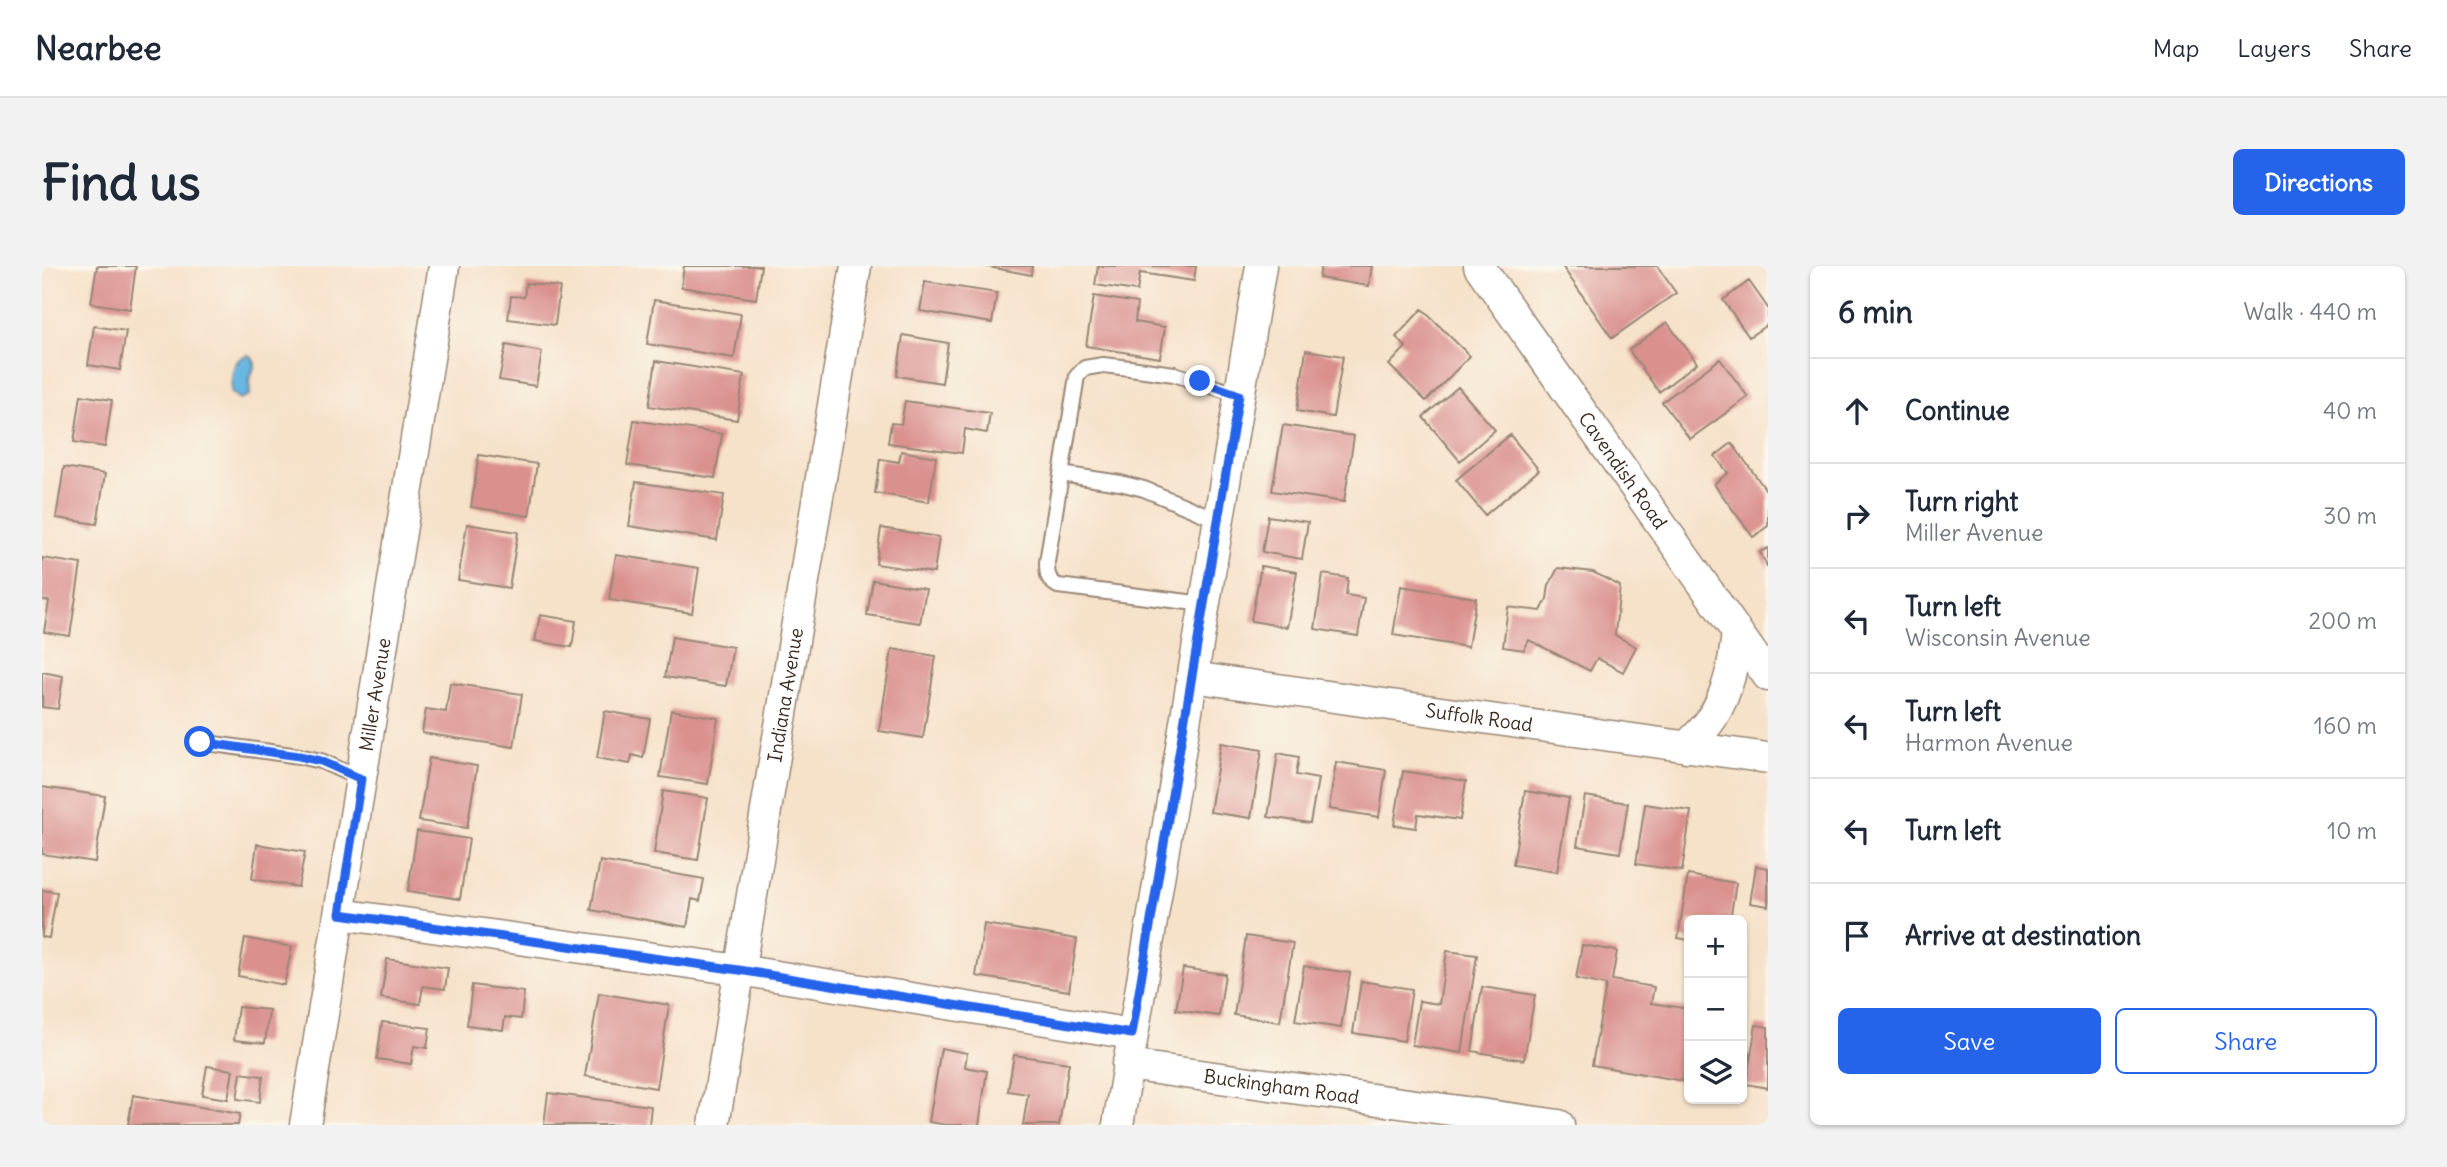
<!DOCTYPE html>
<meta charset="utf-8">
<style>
body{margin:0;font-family:Delius,sans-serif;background:#f2f2f3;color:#1f2937}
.controls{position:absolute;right:21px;bottom:21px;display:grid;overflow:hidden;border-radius:10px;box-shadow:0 2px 5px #0004}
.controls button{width:63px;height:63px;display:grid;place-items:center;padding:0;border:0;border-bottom:2px solid #e0e1e3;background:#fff;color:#1f2937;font:35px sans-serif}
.stop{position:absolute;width:21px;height:21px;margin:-16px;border:5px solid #2563eb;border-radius:50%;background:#fff}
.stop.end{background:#2563eb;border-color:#fff;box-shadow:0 2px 7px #0008}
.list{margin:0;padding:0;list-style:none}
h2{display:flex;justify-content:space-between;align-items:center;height:91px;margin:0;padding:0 28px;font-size:30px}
h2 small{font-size:23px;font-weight:400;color:#747a83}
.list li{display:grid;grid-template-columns:46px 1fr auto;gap:21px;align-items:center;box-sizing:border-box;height:105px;padding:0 28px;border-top:2px solid #e0e1e3}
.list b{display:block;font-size:26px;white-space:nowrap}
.list p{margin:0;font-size:23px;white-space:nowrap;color:#747a83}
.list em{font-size:23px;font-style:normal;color:#747a83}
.actions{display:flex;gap:14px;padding:21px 28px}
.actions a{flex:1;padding:16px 0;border:2px solid #2563eb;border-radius:10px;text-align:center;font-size:24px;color:#2563eb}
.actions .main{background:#2563eb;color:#fff}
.icon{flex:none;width:38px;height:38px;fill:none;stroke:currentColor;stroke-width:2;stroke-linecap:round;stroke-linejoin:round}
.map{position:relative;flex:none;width:1726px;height:859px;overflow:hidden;border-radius:10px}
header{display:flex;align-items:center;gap:42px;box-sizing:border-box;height:98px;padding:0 35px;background:#fff;border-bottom:2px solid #e0e1e3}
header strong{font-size:33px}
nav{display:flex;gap:38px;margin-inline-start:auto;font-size:24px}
.intro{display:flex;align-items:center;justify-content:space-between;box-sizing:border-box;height:168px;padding:0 42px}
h1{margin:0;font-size:49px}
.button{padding:18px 32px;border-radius:10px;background:#2563eb;color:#fff;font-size:24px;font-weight:700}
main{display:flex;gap:42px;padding:0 42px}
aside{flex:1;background:#fff;border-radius:10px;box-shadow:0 2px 5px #0004}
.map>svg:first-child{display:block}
.water{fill:#68b6e2;stroke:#527080;stroke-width:2}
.building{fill:#da918e}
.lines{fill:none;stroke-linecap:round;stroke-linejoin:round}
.lane-casing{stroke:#988674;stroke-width:18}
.street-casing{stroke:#988674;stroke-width:33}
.lane{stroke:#fff;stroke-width:14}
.street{stroke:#fff;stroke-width:30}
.route{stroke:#2563eb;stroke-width:9}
.labels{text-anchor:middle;stroke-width:5;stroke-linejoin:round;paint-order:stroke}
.street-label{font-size:19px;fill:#3b2a1e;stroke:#fbf7ec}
</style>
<header>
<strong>Nearbee</strong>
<nav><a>Map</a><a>Layers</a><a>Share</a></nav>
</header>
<div class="intro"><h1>Find us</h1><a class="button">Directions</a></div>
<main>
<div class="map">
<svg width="1726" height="859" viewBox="0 0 1726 859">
<rect width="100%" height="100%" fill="#fbf7ec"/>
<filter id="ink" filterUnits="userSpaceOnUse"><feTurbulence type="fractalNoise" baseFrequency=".0143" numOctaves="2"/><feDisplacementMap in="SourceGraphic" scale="14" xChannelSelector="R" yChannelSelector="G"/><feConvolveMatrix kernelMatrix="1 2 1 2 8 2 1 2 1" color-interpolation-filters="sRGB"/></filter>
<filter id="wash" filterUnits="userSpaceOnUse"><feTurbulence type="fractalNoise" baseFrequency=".00686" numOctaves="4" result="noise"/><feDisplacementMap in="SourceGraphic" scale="28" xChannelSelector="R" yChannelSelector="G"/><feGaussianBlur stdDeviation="1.57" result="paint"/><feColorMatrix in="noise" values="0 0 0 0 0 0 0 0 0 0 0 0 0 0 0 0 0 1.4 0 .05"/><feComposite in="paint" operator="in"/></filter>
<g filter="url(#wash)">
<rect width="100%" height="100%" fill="#f6e1c9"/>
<path class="water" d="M 206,89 L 210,91 L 213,98 L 207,115 L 208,129 L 198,133 L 189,127 C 190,112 189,93 206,89 Z"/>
<g id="blocks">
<path class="building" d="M 55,0 L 94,0 L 88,43 L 49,37 Z
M 642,0 L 719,0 L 714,33 L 639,21 Z
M 942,0 L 990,0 L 989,9 Z
M 1056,0 L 1154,0 L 1152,15 L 1098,7 L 1095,25 L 1053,19 Z
M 1279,0 L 1330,0 L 1327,20 L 1277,12 Z
M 1520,0 L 1615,0 L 1634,27 L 1570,72 Z
M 1707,15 L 1726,42 L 1726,58 L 1707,71 L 1681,34 Z
M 883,16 L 955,27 L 950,57 L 878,45 Z
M 484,17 L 518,21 L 513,59 L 466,53 L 469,30 L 482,31 Z
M 1052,30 L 1095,37 L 1093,56 L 1123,61 L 1118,92 L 1044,80 Z
M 612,34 L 699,48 L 692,92 L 605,78 Z
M 1380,43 L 1428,90 L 1384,135 L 1347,99 L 1364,81 L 1354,71 Z
M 1625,56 L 1655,97 L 1617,126 L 1587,84 Z
M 52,60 L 84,65 L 78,104 L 46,99 Z
M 861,69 L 906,77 L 900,117 L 855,110 Z
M 464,79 L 500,86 L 494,120 L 457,114 Z
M 1264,84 L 1301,90 L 1291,151 L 1255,145 Z
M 1678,93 L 1706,131 L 1648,173 L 1620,136 Z
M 614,95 L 702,109 L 695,154 L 607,140 Z
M 1416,121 L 1453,164 L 1418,195 L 1381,151 Z
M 39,129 L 70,134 L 63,181 L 32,176 Z
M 863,135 L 948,147 L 945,167 L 923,163 L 920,187 L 846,177 L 849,157 L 859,158 Z
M 592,154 L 680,168 L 673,212 L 585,199 Z
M 1241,159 L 1312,170 L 1302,236 L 1230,225 Z
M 1468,169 L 1497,204 L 1443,249 L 1414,214 Z
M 1690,177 L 1726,227 L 1726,260 L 1711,271 L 1672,218 L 1686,207 L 1673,190 Z
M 859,185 L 894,191 L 887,236 L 833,227 L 838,193 L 857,196 Z
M 437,189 L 495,198 L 487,250 L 429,241 Z
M 22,201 L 63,208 L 55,258 L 14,252 Z
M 594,216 L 682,229 L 675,274 L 587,260 Z
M 1226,250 L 1266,256 L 1260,293 L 1220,286 Z
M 425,258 L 476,266 L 467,322 L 416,314 Z
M 839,262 L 897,271 L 892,307 L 834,298 Z
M 1726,282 L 1726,302 L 1718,286 Z
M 574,289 L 657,302 L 650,347 L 567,334 Z
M 0,292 L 39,298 L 28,370 L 2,366 L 7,335 L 0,334 Z
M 1219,300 L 1255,306 L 1245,361 L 1209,355 Z
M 1516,302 L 1551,306 L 1578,320 L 1573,369 L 1594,381 L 1581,406 L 1555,392 L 1548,405 L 1487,374 L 1482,384 L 1461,381 L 1466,341 L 1499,345 L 1505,333 L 1507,319 Z
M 1281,308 L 1306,312 L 1304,329 L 1322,332 L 1316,370 L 1273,363 Z
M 831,314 L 884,323 L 878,357 L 825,349 Z
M 1359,320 L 1434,332 L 1426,381 L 1351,369 Z
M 498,349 L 534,355 L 530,381 L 493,375 Z
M 630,371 L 691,381 L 684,420 L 623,411 Z
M 850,383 L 894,390 L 881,472 L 837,465 Z
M 0,406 L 21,410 L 16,443 L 0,441 Z
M 408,417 L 480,428 L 472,481 L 380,467 L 384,443 L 404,446 Z
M 629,444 L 676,452 L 666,518 L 618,511 Z
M 563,445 L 608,453 L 601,492 L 590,489 L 588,498 L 555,492 Z
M 1179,477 L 1220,484 L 1209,552 L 1168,546 Z
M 1236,487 L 1257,491 L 1254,509 L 1276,513 L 1268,557 L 1226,551 Z
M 387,492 L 435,500 L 425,562 L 377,555 Z
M 1294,496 L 1344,504 L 1337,551 L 1287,543 Z
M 1361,505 L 1424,515 L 1418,554 L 1376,548 L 1374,562 L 1352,559 Z
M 0,521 L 63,530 L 53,596 L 0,588 Z
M 621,525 L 666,532 L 656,594 L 612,587 Z
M 1483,525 L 1527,532 L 1515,606 L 1471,599 Z
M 1543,530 L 1586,537 L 1578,587 L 1535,580 Z
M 1603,538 L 1649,545 L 1640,605 L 1594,598 Z
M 375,565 L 427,573 L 418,633 L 366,625 Z
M 215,578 L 263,586 L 256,621 L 210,613 Z
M 558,595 L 662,613 L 658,635 L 650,633 L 645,661 L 549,644 Z
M 1714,600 L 1726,602 L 1726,640 L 1708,637 Z
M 1646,609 L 1694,617 L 1688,654 L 1647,654 L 1647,674 L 1636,672 Z
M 0,624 L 15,626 L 7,672 L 0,671 Z
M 942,658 L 1035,673 L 1027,725 L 934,710 Z
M 1204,670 L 1251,677 L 1238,756 L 1192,749 Z
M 203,672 L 250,681 L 242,719 L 196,710 Z
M 1540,679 L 1575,685 L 1570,714 L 1612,721 L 1609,737 L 1647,743 L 1647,816 L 1550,799 L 1564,719 L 1534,713 Z
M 1405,685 L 1435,689 L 1420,787 L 1370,779 L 1377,735 L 1397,738 Z
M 345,693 L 406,702 L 403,723 L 381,720 L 378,738 L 339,732 Z
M 1262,700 L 1308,707 L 1299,762 L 1253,755 Z
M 1141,702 L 1183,708 L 1177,750 L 1134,744 Z
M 1319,715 L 1370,723 L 1362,775 L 1311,767 Z
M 430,719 L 482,726 L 479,753 L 463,751 L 461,764 L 425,759 Z
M 1440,721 L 1493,729 L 1482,794 L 1430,785 Z
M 557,727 L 627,739 L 614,822 L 543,810 Z
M 196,741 L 227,744 L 223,777 L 192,774 Z
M 340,756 L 388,762 L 385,782 L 372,780 L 369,798 L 335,793 Z
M 1714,759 L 1726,761 L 1726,822 L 1704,818 Z
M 899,782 L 925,787 L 923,801 L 945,805 L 937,859 L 905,859 L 887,856 Z
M 972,789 L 1027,797 L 1017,859 L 981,859 L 986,828 L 966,825 Z
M 165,800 L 191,804 L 186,833 L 160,829 Z
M 199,807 L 221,810 L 218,836 L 195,833 Z
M 506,827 L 609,840 L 607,859 L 502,859 Z
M 91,829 L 198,848 L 196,859 L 86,859 Z"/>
</g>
</g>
<g filter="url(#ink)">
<use href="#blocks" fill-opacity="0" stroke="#988674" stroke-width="2"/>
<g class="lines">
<defs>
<path id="lane" d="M 1019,208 L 1078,217 L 1102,223 L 1176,254
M 1162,338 L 1016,320 C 1005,314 1005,307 1005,296 L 1035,110 L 1043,102 L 1061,99 L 1088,102 L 1132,108 L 1197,129
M 158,476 L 257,490 L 279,495 L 319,513"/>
<g id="street">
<path id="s1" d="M 1437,0 L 1726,410"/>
<path id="s2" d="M 1150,411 L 1726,492"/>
<path d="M 1644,481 C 1653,472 1664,462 1670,452 C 1687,425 1692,396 1695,366"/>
<path d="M 298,648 L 697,704 L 1090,768"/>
<path id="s3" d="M 1085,799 L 1517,859"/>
<path id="s4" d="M 263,859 L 402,0"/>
<path id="s5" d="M 672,859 L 814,0"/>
<path d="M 1076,859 L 1219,0"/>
</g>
</defs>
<use href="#lane" class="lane-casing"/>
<use href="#street" class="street-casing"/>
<use href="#lane" class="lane"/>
<use href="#street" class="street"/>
</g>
</g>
<g class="lines" filter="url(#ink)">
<path class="route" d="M 158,476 L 257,490 L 279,495 L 319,513 L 298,648 L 697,704 L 1090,768 L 1197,129 L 1158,115"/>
</g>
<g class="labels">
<g class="street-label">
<text dy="7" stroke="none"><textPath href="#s1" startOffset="250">Cavendish Road</textPath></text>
<text dy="7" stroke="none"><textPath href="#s5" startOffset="436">Indiana Avenue</textPath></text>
<text dy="7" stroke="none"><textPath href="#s4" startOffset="436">Miller Avenue</textPath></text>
<text dy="7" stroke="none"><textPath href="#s2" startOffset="290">Suffolk Road</textPath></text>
<text dy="7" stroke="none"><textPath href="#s3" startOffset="156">Buckingham Road</textPath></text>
</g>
</g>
</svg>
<div class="controls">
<button>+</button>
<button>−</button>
<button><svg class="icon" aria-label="layers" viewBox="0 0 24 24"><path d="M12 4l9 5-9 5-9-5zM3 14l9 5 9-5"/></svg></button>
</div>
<div class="stop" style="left:158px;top:476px"></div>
<div class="stop end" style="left:1158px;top:115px"></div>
</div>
<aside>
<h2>6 min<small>Walk · 440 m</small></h2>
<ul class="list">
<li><svg class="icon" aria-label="ahead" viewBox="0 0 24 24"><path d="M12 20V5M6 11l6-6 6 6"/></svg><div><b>Continue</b></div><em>40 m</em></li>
<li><svg class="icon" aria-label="right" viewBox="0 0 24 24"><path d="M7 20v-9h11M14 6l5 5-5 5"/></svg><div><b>Turn right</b><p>Miller Avenue</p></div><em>30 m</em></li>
<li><svg class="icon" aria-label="left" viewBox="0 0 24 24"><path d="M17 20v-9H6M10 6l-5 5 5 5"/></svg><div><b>Turn left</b><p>Wisconsin Avenue</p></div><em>200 m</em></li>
<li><svg class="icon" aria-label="left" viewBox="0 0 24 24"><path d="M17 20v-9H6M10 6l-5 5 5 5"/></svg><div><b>Turn left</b><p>Harmon Avenue</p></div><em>160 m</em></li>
<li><svg class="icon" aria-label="left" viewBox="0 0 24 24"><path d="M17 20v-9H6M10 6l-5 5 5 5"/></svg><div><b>Turn left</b></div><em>10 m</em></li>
<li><svg class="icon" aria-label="arrive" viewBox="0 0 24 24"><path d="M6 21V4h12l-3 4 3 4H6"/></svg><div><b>Arrive at destination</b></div></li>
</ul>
<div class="actions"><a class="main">Save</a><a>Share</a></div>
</aside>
</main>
